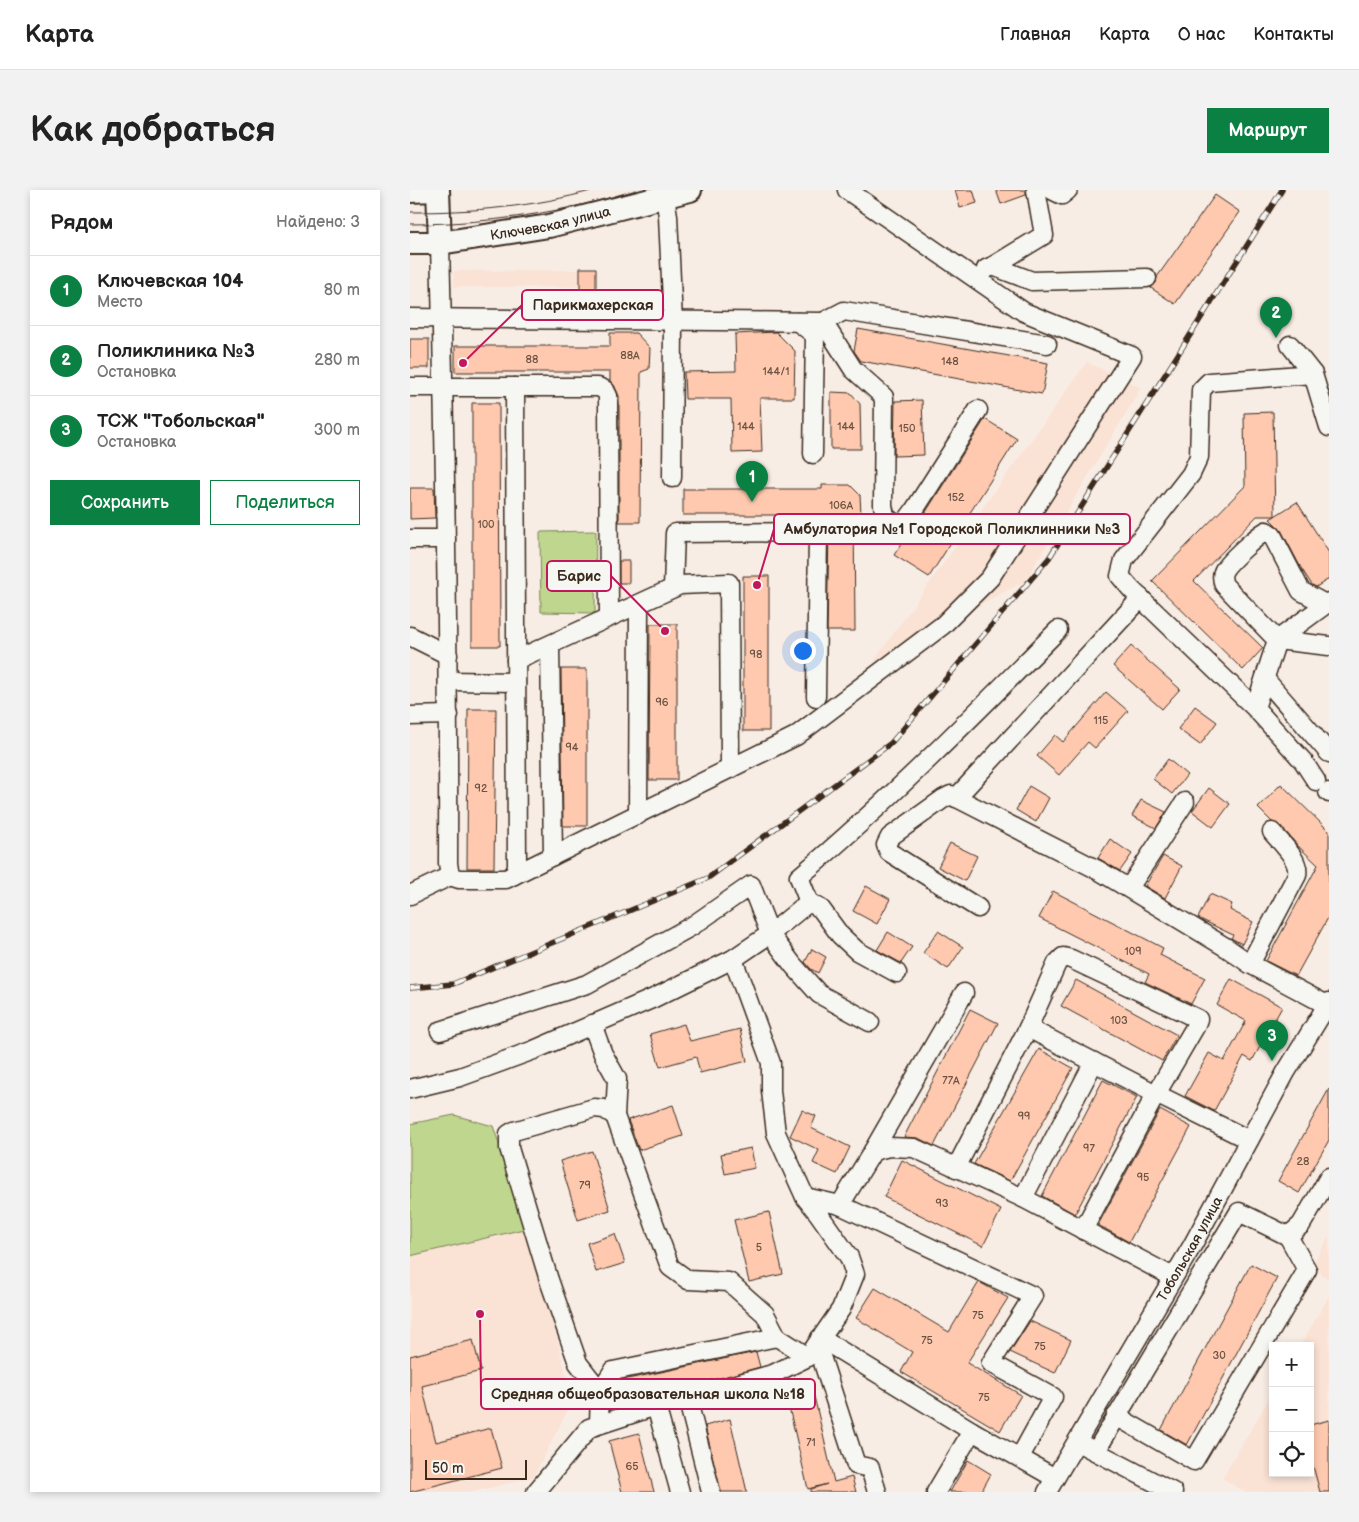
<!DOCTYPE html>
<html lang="ru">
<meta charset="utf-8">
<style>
body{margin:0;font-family:"Balsamiq Sans",sans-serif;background:#f2f2f2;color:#222}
.controls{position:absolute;right:15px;bottom:15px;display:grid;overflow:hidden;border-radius:0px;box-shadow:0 2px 8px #0003}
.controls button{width:45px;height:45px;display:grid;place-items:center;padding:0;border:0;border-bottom:1px solid #e0e0e0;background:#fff;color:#222;font:25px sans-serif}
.scale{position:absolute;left:15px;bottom:12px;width:102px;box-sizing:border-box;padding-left:5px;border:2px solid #3b2a1e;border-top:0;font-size:14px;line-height:18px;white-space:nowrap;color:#3b2a1e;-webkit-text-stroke:4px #f6f6f2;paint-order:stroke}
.you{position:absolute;left:392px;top:460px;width:18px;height:18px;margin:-12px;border:4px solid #fff;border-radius:50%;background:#1a73e8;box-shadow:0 0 0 8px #1a73e833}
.badge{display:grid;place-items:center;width:32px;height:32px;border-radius:50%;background:#0b8043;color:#fff;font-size:16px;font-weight:700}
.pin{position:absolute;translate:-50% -41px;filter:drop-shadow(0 1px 2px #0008)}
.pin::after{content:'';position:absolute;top:26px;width:18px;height:15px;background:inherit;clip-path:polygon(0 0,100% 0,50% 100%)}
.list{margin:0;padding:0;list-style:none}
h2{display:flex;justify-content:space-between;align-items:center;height:65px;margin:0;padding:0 20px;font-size:21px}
h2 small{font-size:16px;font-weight:400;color:#767676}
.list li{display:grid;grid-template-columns:32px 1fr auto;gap:15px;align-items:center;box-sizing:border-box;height:70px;padding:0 20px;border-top:1px solid #e0e0e0}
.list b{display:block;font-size:19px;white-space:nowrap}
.list p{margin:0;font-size:16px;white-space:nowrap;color:#767676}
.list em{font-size:16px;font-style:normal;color:#767676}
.actions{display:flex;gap:10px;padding:15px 20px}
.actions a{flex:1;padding:11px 0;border:1px solid #0b8043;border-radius:0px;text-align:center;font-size:18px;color:#0b8043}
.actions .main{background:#0b8043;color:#fff}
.icon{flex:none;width:28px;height:28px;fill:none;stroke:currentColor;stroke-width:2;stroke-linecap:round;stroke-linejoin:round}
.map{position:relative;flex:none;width:919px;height:1302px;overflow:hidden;border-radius:0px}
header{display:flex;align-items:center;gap:30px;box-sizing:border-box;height:70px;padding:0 25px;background:#fff;border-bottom:1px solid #e0e0e0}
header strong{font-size:24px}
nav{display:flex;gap:28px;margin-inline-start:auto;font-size:18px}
.intro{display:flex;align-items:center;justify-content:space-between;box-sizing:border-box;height:120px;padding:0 30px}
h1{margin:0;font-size:35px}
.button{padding:12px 22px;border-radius:0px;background:#0b8043;color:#fff;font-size:18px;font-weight:700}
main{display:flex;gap:30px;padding:0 30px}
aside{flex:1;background:#fff;border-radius:0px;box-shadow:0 2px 8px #0003}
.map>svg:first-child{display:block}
.built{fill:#fae2d5}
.green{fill:#bed68d;stroke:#7c8056}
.building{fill:#fec9af;stroke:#3b2a1e}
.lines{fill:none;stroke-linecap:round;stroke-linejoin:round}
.minor-casing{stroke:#3b2a1e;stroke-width:21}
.major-casing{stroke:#3b2a1e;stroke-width:26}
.minor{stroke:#f6f6f2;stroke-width:18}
.major{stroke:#f6f6f2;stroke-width:22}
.tram{stroke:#3b2a1e;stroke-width:1}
.rail-casing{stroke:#3b2a1e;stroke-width:5.5}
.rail{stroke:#f6f6f2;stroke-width:4;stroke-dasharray:11;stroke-linecap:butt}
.labels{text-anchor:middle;stroke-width:4;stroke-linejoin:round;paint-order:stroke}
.number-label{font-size:11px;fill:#6c5242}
.street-label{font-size:14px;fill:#3b2a1e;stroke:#f6f6f2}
.leader{fill:none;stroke:#c2185b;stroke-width:2}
.callout-dot{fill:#c2185b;stroke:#f6f6f2;stroke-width:2}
.callout{fill:#f6f6f2;stroke:#c2185b;stroke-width:2}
.callout-label{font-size:15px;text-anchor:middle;font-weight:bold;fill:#3b2a1e}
</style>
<header>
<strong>Карта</strong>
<nav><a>Главная</a><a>Карта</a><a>О нас</a><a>Контакты</a></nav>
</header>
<div class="intro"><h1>Как добраться</h1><a class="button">Маршрут</a></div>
<main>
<aside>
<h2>Рядом<small>Найдено: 3</small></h2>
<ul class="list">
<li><span class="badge">1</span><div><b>Ключевская 104</b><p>Место</p></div><em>80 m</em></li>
<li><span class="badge">2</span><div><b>Поликлиника №3</b><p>Остановка</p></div><em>280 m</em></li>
<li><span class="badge">3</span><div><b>ТСЖ &quot;Тобольская&quot;</b><p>Остановка</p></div><em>300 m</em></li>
</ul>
<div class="actions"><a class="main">Сохранить</a><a>Поделиться</a></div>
</aside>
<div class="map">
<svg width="919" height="1302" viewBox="0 0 919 1302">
<rect width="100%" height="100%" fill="#f8ede5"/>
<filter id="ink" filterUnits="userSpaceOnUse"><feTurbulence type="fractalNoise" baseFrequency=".02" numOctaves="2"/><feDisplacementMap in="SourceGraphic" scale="10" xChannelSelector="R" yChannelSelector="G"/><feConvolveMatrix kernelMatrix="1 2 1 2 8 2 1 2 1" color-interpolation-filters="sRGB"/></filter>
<g filter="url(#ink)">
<path class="built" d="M 170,80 L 170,97 L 44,97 L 44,81 Z
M 677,172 L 731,198 L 615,391 L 463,472 Z
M 44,925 L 83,936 L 118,1038 L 163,1210 L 123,1287 L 64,1302 L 0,1302 L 0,934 Z
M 919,1046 L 919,1089 L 901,1077 Z
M 919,1106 L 919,1302 L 835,1302 L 812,1288 L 863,1202 L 863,1283 L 900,1283 L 900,1156 L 890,1156 Z"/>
<path class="green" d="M 186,341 L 185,423 L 131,422 L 130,342 Z
M 44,925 L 83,936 L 118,1038 L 0,1066 L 0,934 Z"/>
<path class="building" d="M 545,0 L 563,0 L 567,13 L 550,18 Z
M 586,0 L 616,0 L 616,5 L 591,14 Z
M 805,5 L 830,22 L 765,114 L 741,98 L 746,93 L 747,87 Z
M 170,78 L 186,78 L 186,103 L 170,103 Z
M 448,139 L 638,173 L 632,204 L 451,171 L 444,161 Z
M 366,142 L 385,161 L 384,208 L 350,208 L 352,262 L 322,263 L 321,209 L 275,209 L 274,182 L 326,181 L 325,144 Z
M 200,143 L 226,143 L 240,158 L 239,179 L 231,182 L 230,332 L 209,332 L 209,206 L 204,195 L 200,191 L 200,182 L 45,182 L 45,156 L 200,156 Z
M 0,149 L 19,149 L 19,178 L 0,178 Z
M 421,202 L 441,203 L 450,214 L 451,259 L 421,259 Z
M 512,210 L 514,265 L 484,266 L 485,211 Z
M 62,213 L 89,213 L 90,456 L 62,456 Z
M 863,222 L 865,326 L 847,326 L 784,391 L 853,458 L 833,480 L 742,391 L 835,296 L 834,223 Z
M 575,229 L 607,249 L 519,387 L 484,365 L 498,344 L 512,328 Z
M 412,295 L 440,295 L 450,305 L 451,324 L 444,325 L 445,441 L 417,441 L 419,342 L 417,336 L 412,332 L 412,325 L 273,325 L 273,299 L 412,299 Z
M 0,298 L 24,298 L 25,328 L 0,329 Z
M 887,312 L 919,363 L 919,389 L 906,397 L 902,395 L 891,378 L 871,340 L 860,329 Z
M 209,371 L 219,371 L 219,393 L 209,393 Z
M 333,386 L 359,386 L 359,541 L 333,541 Z
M 240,434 L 267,434 L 267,590 L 239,590 Z
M 721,456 L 770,499 L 752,519 L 703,476 Z
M 151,479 L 177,479 L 177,636 L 153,636 Z
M 696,502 L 718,521 L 685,558 L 678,552 L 649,585 L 627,566 L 645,545 L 653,552 Z
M 785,516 L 807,532 L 790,555 L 768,539 Z
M 58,519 L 86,519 L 84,678 L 57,678 Z
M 758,569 L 777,585 L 762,604 L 743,589 Z
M 871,594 L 919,641 L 919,726 L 886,786 L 856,771 L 908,675 L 887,655 L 870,635 L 862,632 L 848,618 Z
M 619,596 L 639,608 L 626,632 L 606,620 Z
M 799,598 L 820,614 L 803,637 L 782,621 Z
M 731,610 L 756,622 L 746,638 L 722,626 Z
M 700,649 L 722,664 L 710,681 L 688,668 Z
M 540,653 L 567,666 L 555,691 L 528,677 Z
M 753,666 L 772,676 L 755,708 L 735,696 Z
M 456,696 L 480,709 L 467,734 L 443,721 Z
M 643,701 L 753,758 L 750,765 L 795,788 L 781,814 L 735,792 L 739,784 L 629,728 Z
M 800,704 L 822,714 L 820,720 L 843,732 L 832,754 L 821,748 L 823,745 L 788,728 Z
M 528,741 L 553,757 L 538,779 L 513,763 Z
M 478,742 L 502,757 L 491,773 L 467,760 Z
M 402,759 L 416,767 L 408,783 L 401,779 L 395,772 Z
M 821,789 L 872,817 L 842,871 L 834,866 L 804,921 L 775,906 L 799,863 L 814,871 L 836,831 L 807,815 Z
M 666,790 L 767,845 L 752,871 L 651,816 Z
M 560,819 L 588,833 L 524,956 L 508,948 L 494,947 Z
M 274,834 L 280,851 L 330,839 L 337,871 L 290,883 L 286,867 L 250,877 L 240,844 Z
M 629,859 L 663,878 L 600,991 L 564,974 Z
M 693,890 L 727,907 L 665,1024 L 632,1006 Z
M 919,899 L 919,950 L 889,1003 L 868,991 Z
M 263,915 L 273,946 L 229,960 L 218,930 Z
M 392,920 L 406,926 L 401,938 L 440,957 L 427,984 L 403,973 L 409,960 L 380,946 Z
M 750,920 L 781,937 L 719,1052 L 688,1035 Z
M 341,958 L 345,978 L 315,984 L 311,964 Z
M 182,961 L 200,1020 L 168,1030 L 150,971 Z
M 492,970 L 591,1020 L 573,1056 L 474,1007 Z
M 359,1022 L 373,1084 L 339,1092 L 324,1030 Z
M 205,1044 L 215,1073 L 186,1082 L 177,1053 Z
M 841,1074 L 867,1088 L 777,1255 L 751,1240 Z
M 569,1092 L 598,1108 L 557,1173 L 611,1205 L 590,1241 L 491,1182 L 502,1162 L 446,1128 L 465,1098 L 539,1142 Z
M 620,1131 L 661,1150 L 645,1183 L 600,1162 Z
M 63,1150 L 71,1181 L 12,1196 L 26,1252 L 81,1238 L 92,1278 L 0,1302 L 0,1166 Z
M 346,1162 L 350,1177 L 219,1213 L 213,1190 Z
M 404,1206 L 424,1292 L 442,1287 L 446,1302 L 401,1302 L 401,1299 L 417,1294 L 398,1299 L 378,1213 Z
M 320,1229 L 337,1302 L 311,1302 L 295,1236 Z
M 919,1230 L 919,1302 L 910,1302 L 900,1265 L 900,1235 Z
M 229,1243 L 244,1302 L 212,1302 L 199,1251 Z
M 558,1270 L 581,1284 L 571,1302 L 540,1302 Z"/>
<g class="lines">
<defs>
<g id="minor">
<path d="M 642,0 L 652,5 L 658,0"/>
<path d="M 255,7 L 258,26 L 263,132 L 262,288"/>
<path d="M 583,76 L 622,91 L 737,88"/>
<path d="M 576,79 L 583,76 L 634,45 L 626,0"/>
<path d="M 0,128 L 413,132 L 443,179 L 474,207 L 473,315 L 475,326 L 484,333 L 494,334 L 503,322 L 568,220"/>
<path d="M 388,132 L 405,145 L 403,264"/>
<path d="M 413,132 L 434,121 L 637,154"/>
<path d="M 880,155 L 903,184 L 919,237"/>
<path d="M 903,184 L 799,192 L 791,200 L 789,267 L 781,284 L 714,370 L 710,386 L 721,399 L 845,518 L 893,571 L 906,591"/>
<path d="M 0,197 L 105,197 L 107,677 L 104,685 L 96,689 L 49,689 L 40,686 L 38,673 C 39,466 35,260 30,53"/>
<path d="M 105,197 L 188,197 L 195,200 L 198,206 L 199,427"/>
<path d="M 0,349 L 36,349"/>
<path d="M 263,398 L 265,343 L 408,342 L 406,507"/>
<path d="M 0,446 L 38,465"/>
<path d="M 867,450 L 919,412"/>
<path d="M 867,450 L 919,456"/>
<path d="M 140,455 L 143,666"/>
<path d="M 106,470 L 270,395 L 319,393 L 320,579"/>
<path d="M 855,489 L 919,563"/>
<path d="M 38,491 L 106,492"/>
<path d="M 845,518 L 867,450 L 814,395 C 812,390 811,385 814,380 C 819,371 847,346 856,341 L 862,345 L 891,401 L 915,414"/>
<path d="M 0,526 L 39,525"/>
<path d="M 918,602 L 919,603"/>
<path d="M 546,608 L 731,408"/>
<path d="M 228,625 L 229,414"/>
<path d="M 104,685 L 386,546 L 533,435 L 580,388 L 722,166 L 614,122 L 437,0"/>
<path d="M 719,698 L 775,612"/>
<path d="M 0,705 L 40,686"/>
<path d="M 568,718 L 479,662 L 476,655 L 480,647 L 533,609 L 541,605 L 688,680 L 817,758 L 840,774 L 917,815"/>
<path d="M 840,774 L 887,685 C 890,670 872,654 862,642"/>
<path d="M 487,783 L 447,761 L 430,745 L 411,719 L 399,712 L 389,687 C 480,610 564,525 648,440"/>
<path d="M 182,834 L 193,864 L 207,889 L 205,926"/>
<path d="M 618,838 L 647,773 L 653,767 L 661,769 L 788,829 L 785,837 L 746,904 L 673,1040"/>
<path d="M 30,841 L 177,794 L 282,736 L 341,695 L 360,744 L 383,775 L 409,804 L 460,832"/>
<path d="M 0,899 L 50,887 L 124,860 L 244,808 L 323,769 L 360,744 L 399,712"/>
<path d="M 463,961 L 554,803"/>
<path d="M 546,978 L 618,838 L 746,904 L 839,950"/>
<path d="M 395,1007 L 430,1015 L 623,1106 L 581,1173 L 643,1207 L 610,1267"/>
<path d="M 613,1008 L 684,872"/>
<path d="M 430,1015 L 463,961 L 479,957 L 504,958 L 613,1008 L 763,1087"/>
<path d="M 410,1148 L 562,1241 L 645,1288"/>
<path d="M 407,1154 L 446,1275 L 460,1278 L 467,1302"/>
<path d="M 190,1201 L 168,1173 L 139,1090 L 99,958 L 99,944 L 104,941 L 184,918 L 194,919 L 205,926 L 260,1077 L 278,1090 L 319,1092 L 355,1124 L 367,1147"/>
<path d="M 277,1207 L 301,1302"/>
<path d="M 246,1216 L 270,1302"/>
<path d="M 706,1226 L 784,1271 L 897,1080 L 878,1046"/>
<path d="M 189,1234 L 190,1201 L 203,1181 L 367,1147 L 398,1167"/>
<path d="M 675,1256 L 763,1302"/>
<path d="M 686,1261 L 829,1022 L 878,1046 L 891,1035 L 919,987"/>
<path d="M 126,1302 L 179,1238 L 246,1216 L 363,1184 L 398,1167 L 431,1119 L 445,1084 L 439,1067 L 408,1023 L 395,1007 L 366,943 L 361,901 L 361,873 L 323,769"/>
<path d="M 526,1302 L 562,1241"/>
<path id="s1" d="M 637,1302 L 782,1056 L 876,882 L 919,812"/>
</g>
<g id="major">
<path d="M 28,0 L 30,53"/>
<path d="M 0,1 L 26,0"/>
<path id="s2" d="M 0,53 L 30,53 L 139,36 L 280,0"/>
</g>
</defs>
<use href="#minor" class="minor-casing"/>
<use href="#major" class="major-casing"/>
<use href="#minor" class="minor"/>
<use href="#major" class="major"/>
<path class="tram" d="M 0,22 C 62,22 124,17 184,0
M 0,34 C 57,34 115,28 171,15 C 190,11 208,5 226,0"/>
<defs>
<path id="rail" d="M 0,798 L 43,794 L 298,688 L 481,553 L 639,368 L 872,0"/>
</defs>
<use href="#rail" class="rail-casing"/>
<use href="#rail" class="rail"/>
</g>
</g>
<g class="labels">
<g class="number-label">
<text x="220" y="169">88А</text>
<text x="122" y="173">88</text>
<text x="540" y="175">148</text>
<text x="366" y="185">144/1</text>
<text x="336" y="240">144</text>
<text x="436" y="240">144</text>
<text x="497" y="242">150</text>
<text x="546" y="311">152</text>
<text x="431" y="319">106А</text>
<text x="76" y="338">100</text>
<text x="346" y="468">98</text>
<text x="252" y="516">96</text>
<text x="691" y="534">115</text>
<text x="162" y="561">94</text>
<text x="71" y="602">92</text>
<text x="723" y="765">109</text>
<text x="709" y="834">103</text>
<text x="541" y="894">77А</text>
<text x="614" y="930">99</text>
<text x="679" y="962">97</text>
<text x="893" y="975">28</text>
<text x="733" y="991">95</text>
<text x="175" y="999">79</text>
<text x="532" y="1017">93</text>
<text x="349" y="1061">5</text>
<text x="568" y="1129">75</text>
<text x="517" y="1154">75</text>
<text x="630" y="1160">75</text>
<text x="809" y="1169">30</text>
<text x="574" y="1211">75</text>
<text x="401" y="1256">71</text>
<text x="222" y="1280">65</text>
</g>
<g class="street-label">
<text dy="5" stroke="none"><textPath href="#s2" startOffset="142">Ключевская улица</textPath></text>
<text dy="5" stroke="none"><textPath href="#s1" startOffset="282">Тобольская улица</textPath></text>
</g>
</g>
<path class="leader" d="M53 173L112 115M347 395L364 339M255 441L201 386M70 1124L71 1204"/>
<g class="callout-dot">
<circle cx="53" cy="173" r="5"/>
<circle cx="347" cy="395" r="5"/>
<circle cx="255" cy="441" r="5"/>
<circle cx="70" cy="1124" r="5"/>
</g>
<g class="callout">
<rect x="112" y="100" width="141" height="30" rx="5"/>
<rect x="364" y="324" width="356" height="30" rx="5"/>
<rect x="137" y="371" width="64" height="30" rx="5"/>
<rect x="71" y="1189" width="334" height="30" rx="5"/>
</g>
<g class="callout-label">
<text x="183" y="120">Парикмахерская</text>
<text x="542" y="344">Амбулатория №1 Городской Поликлинники №3</text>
<text x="169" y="391">Барис</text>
<text x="238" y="1209">Средняя общеобразовательная школа №18</text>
</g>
</svg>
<div class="controls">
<button>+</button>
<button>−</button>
<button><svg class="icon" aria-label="locate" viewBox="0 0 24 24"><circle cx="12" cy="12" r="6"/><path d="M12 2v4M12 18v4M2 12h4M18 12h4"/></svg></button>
</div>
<div class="scale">50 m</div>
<div class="you"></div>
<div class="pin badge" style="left:342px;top:312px">1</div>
<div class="pin badge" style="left:866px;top:148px">2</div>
<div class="pin badge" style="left:862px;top:871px">3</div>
</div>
</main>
